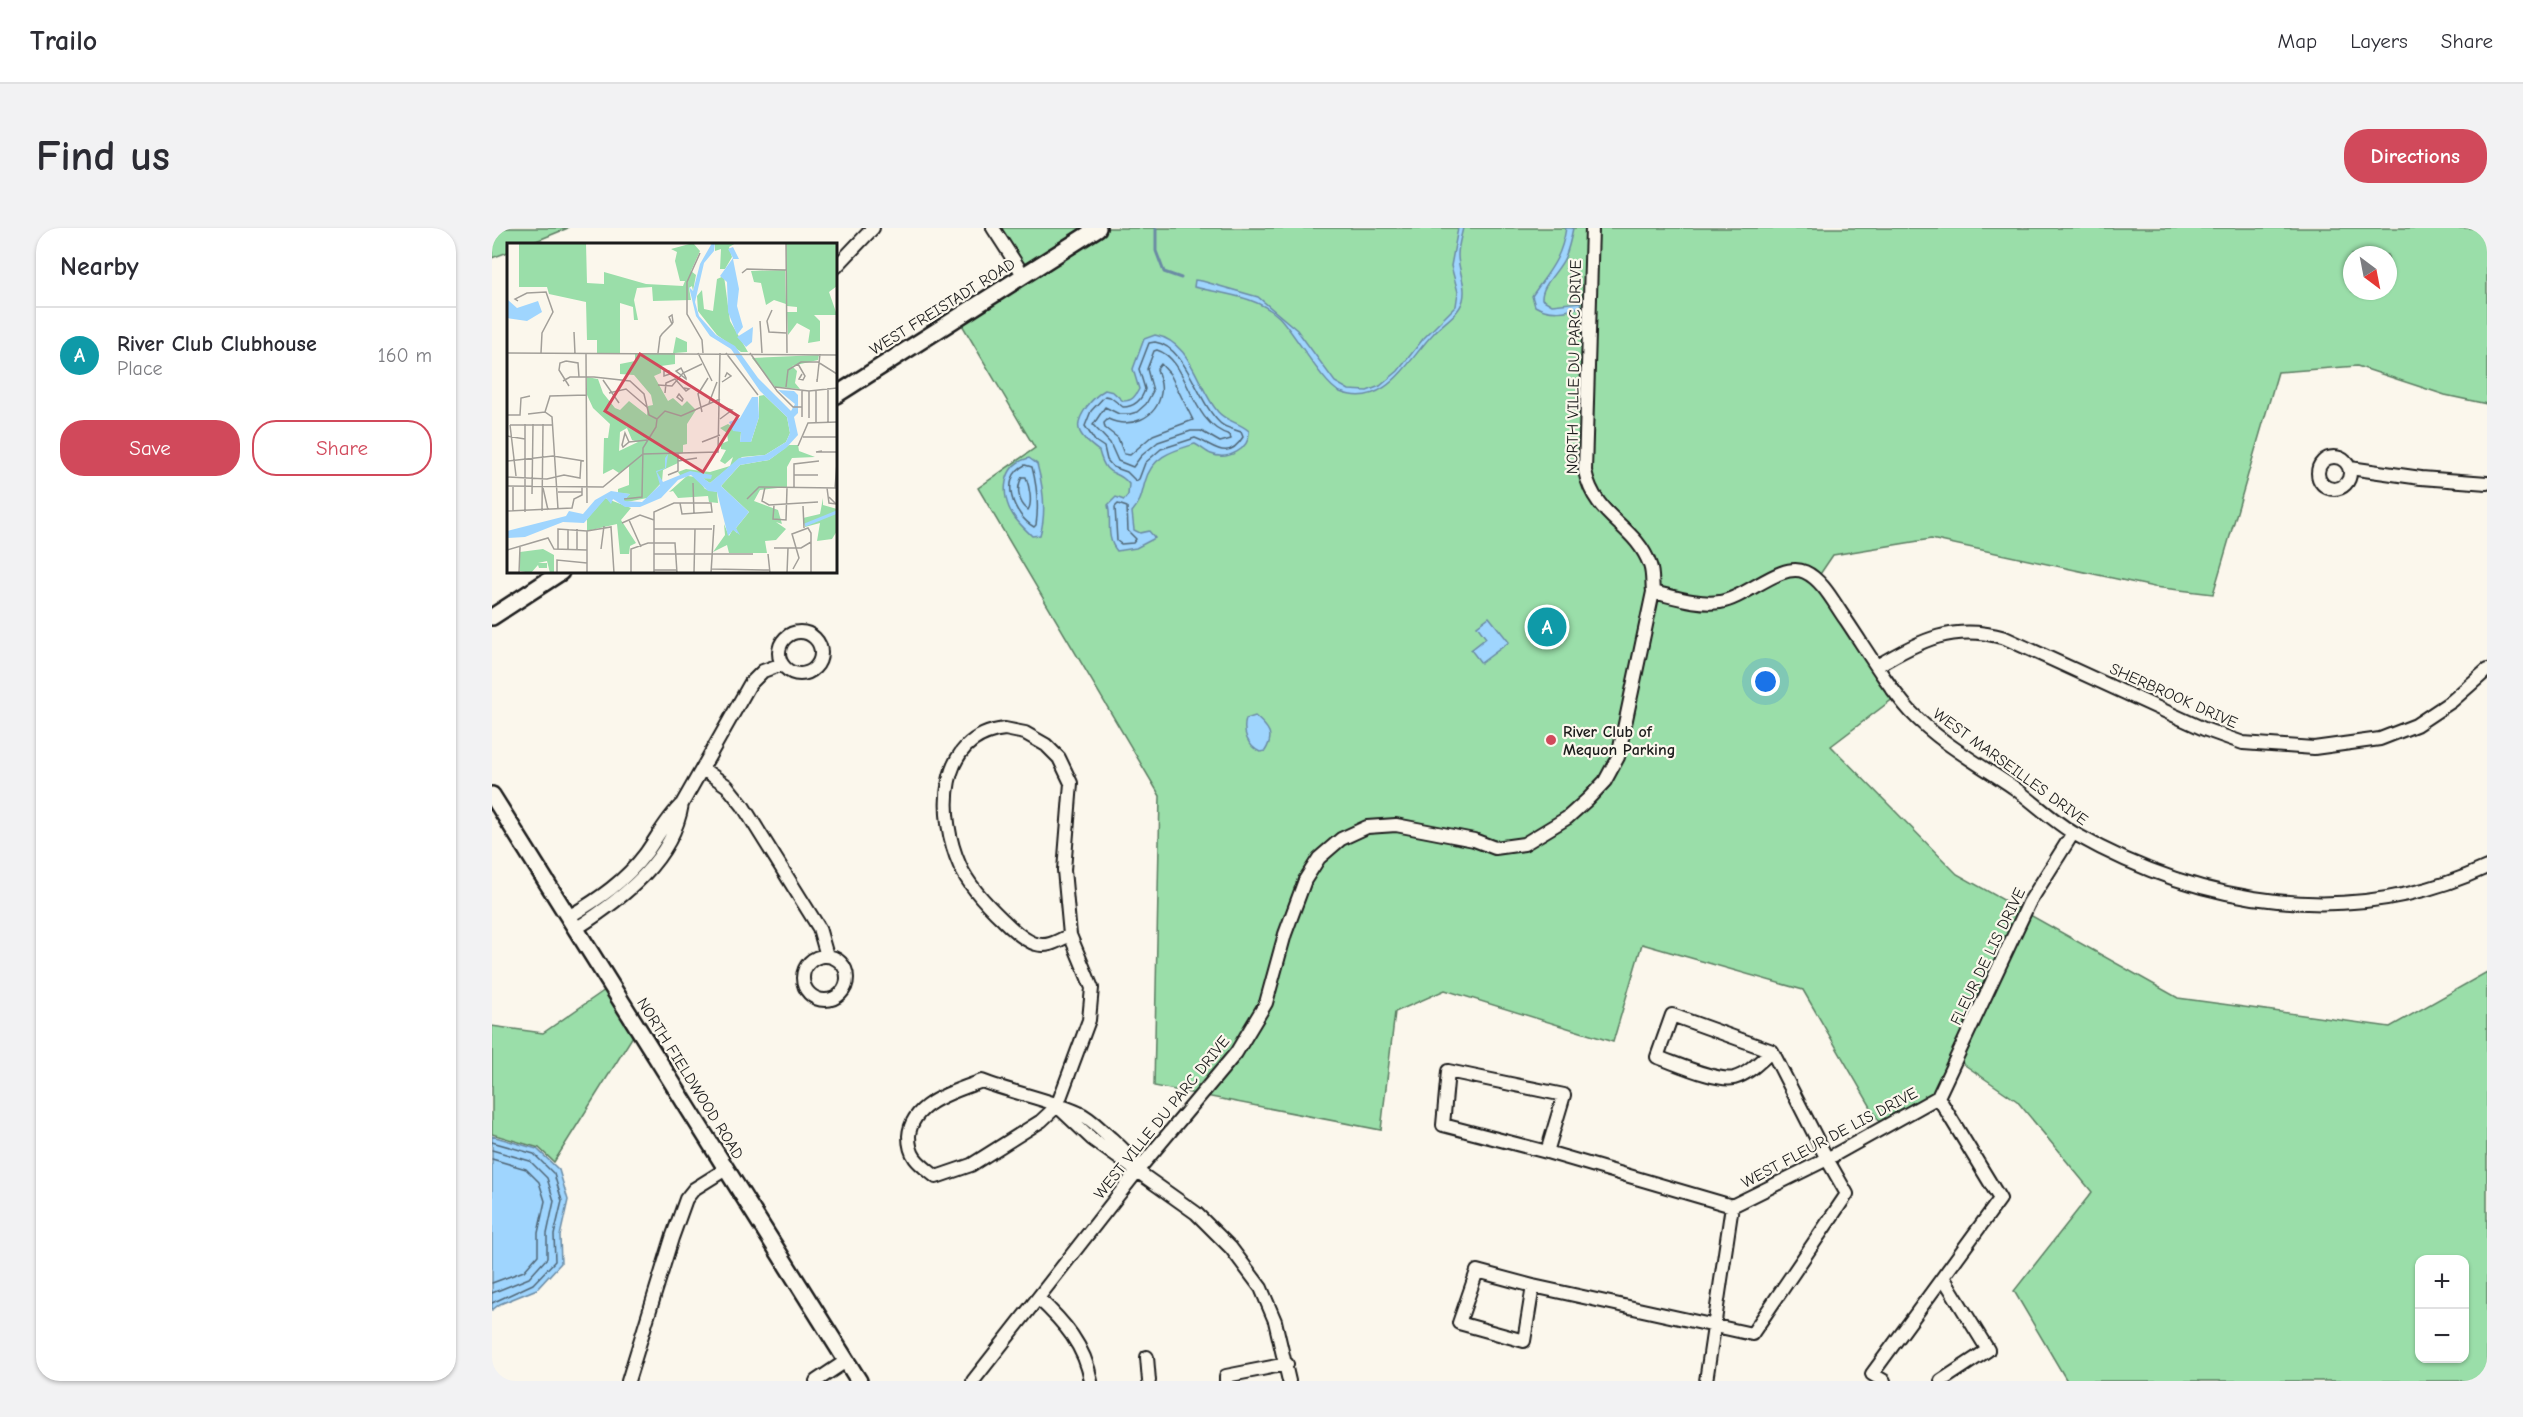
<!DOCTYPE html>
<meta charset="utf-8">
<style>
body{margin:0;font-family:"Comic Neue",sans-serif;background:#f2f2f3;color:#2b2b33}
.controls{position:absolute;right:18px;bottom:18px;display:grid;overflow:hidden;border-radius:12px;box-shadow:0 2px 4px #0004}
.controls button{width:54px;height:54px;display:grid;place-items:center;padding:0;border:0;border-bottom:2px solid #e1e1e2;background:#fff;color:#2b2b33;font:30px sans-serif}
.compass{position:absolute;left:1851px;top:18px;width:54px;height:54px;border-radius:50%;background:#fff;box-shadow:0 2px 4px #0004;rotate:148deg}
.you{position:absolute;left:1274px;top:454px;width:21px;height:21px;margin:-15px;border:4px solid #fff;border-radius:50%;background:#1a73e8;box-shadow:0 0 0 9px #1a73e833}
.badge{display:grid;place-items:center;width:39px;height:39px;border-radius:50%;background:#d1495b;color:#fff;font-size:20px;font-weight:700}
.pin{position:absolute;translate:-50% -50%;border:3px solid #fff;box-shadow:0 2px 6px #0006}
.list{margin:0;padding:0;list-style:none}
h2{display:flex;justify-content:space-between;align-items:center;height:78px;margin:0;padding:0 24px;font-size:26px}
h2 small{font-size:20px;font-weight:400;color:#7c7c81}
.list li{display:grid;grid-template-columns:39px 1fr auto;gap:18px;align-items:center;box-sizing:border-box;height:96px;padding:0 24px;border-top:2px solid #e1e1e2}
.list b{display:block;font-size:22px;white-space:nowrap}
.list p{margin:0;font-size:20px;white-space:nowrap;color:#7c7c81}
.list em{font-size:20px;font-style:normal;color:#7c7c81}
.actions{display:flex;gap:12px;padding:18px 24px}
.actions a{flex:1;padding:14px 0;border:2px solid #d1495b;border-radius:24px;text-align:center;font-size:21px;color:#d1495b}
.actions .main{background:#d1495b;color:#fff}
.map{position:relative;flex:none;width:1995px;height:1153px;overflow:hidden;border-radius:24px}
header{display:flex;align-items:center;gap:36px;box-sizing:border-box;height:84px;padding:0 30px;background:#fff;border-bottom:2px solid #e1e1e2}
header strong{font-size:28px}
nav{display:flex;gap:33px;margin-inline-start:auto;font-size:21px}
.intro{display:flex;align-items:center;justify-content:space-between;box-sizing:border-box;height:144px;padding:0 36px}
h1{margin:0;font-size:42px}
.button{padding:15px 27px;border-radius:24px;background:#d1495b;color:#fff;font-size:21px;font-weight:700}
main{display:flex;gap:36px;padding:0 36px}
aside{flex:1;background:#fff;border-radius:24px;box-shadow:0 2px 4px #0004}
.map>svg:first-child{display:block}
.green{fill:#9adea9;stroke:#5b7d62;stroke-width:1.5;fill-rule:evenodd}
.water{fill:#9fd5fe;stroke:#6b8ba4;stroke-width:1.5}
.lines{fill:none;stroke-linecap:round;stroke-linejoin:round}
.shore{stroke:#506676;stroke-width:1.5}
.stream{stroke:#6b8ba4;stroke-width:3}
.minor-casing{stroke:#1c1c1c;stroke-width:16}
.tertiary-casing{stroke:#1c1c1c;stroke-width:20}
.minor{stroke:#fbf7ec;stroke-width:12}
.tertiary{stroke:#fbf7ec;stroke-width:15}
.poi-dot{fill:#d1495b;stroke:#fbf7ec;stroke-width:2}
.labels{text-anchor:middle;stroke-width:4.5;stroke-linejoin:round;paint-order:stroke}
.street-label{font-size:16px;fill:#1c1c1c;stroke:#fbf7ec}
.poi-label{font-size:16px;font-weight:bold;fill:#1c1c1c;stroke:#fbf7ec;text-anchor:start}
.inset-river{fill:none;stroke:#9fd5fe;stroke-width:3}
.inset-road{fill:none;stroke:#a29f99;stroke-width:1.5}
.view{fill:#d1495b;fill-opacity:0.15;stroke:#d1495b;stroke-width:3}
.inset-edge{fill:none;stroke:#1c1c1c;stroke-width:3}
</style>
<header>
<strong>Trailo</strong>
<nav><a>Map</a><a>Layers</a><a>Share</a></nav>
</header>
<div class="intro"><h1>Find us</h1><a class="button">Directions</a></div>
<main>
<aside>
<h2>Nearby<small></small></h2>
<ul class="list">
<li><span class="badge" style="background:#0f9aa8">A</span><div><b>River Club Clubhouse</b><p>Place</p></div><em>160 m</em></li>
</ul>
<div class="actions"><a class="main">Save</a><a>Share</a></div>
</aside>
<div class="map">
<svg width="1995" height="1153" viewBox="0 0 1995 1153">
<rect width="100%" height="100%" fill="#fbf7ec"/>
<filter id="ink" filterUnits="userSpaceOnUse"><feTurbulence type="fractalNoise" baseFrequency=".0167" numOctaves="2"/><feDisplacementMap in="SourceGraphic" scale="12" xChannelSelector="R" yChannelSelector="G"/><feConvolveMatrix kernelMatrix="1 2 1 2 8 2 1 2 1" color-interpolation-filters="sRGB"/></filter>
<g filter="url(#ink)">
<path class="green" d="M 0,0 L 76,0 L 37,16 L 16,16 L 16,24 L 0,30 Z
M 501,0 L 1995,0 L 1995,176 L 1953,167 L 1865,138 L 1786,144 L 1721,366 L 1662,359 L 1439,311 L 1341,327 L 1322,355 L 1402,470 L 1339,518 L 1465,646 L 1686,770 L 1898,799 L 1995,744 L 1995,1153 L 1575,1153 L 1522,1063 L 1600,964 L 1525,873 L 1464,831 L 1446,869 L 1391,900 L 1311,762 L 1150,716 L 1121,814 L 953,762 L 903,784 L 889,902 L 662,858 L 668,568 L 486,260 L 543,220 L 466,90 L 532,48 ZM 1860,27 L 1896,27 L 1896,63 L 1860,63 ZM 1928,1032 L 1972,1032 L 1972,1130 L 1928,1130 Z
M 113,762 L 141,808 L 62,934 L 47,920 L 0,906 L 0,798 L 51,805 Z"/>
<path class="water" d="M 966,0 L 971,0 C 969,9 966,18 966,27 C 966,43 975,57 971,72 C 967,87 950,95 941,106 C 916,132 893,182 848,164 C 832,158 802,104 787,89 C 765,68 730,66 702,59 L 703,52 L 710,53 L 766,69 L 805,102 L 843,154 L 857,162 L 875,163 L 888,158 L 906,143 L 931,111 L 964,78 L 966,64 L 959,38 Z
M 1074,0 L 1081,0 C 1079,10 1077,20 1073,29 C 1068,42 1049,57 1050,71 L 1060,77 L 1088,74 L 1089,78 C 1075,85 1056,86 1043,78 L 1040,68 C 1057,43 1069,32 1074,0 Z
M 663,107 C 700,114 705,160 726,184 C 735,194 747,194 757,203 C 758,221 736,233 719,226 C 714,224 709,219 703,216 C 680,223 660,228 653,254 C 649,268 650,272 640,284 L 642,302 L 648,305 L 657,303 L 663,310 L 644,320 L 625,323 C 613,309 620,293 616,277 L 624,269 L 632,272 L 636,267 L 637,256 C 624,239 615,253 607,223 C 600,218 589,210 587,201 C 584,188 602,168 613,162 L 621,164 L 631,173 C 640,173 643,169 647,161 L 641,141 L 652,111 Z
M 537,230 L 545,236 C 551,258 555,284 548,307 L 540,308 C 534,302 526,295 521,287 C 508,268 510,236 537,230 Z
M 997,389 L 1017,414 L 989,435 L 979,422 L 994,410 L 985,398 Z
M 763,488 C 777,500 783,507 773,523 L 768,524 C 756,518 750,505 754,491 Z
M 0,908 L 45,921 L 67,942 L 76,972 L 68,1008 L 69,1035 L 45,1061 L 8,1076 L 0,1082 Z"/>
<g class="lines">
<path class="shore" d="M 663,114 C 695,119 705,174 728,195 C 733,200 742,201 749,204 L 751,209 C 735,235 721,216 703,210 L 669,221 L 653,235 L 647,251 L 644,253 L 635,244 L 621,239 L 615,232 L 612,219 L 603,213 L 593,198 L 599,183 L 613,168 L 618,169 L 631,179 C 642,179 650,172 653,161 L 647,141 L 657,115 Z
M 665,122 C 698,132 696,195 738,207 L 739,211 L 728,214 L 709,203 L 699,203 L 666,214 L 649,228 L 641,239 L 626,233 L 618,215 L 601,197 L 613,179 L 627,186 L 638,186 L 645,184 L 654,176 L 661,163 L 655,141 L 662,123 Z
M 669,136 L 678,146 L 701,192 L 661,207 L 638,227 L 632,226 L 626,210 L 613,200 L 612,195 L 616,191 C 637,201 665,191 669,165 C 671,157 667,149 665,141 Z
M 533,237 L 540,239 C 545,258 547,277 544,297 L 542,299 C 522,288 506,250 533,237 Z
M 530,249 L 534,249 C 537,258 541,275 536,282 C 526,274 524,260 530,249 Z
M 626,276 L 635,279 L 636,303 L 644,311 L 641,315 L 629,316 L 625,313 L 623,279 Z
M 0,914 L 42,926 L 62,946 L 70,973 L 62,1007 L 63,1033 L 41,1056 L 0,1075
M 0,922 L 38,933 L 55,950 L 62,973 L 55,1006 L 55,1030 L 37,1050 L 0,1065
M 0,931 L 34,941 L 47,954 L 53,973 L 46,1005 L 46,1027 L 32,1043 L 0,1055"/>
<path class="stream" d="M 664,0 L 664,23 L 672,44 L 689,50"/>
<defs>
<path id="minor" d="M 501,0 L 532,48
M 344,39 L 381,0
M1826 245a16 16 0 1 1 32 0a16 16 0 1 1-32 0Z
M 1858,240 L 1929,250 L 1995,255
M 1161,364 C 1183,369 1206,377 1228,374 C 1255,370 1289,333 1313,344 C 1331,352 1343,377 1354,392 C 1375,423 1394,456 1419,484 C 1447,514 1487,536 1521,559 C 1542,574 1561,593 1583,606 C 1710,678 1859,702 1995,639
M287 425a21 21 0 1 1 42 0a21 21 0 1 1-42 0Z
M 1385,438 C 1428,412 1462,395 1513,410 L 1712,501 L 1751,515 L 1822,520 L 1888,511 L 1924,497 L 1960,473 L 1995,442
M 513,501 L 533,505 L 554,517 L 567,530 L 579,555 L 572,642 L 578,707 C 567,712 556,720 544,716 C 533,713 519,700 511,692 C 494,676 477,658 468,638 C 446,589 445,508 513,501 Z
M 211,541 L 235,558 L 251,578 L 327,700 L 335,728
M 78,688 C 107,671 133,653 154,625 C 166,608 175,590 190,576 L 258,456 L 271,443 L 290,436
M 85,700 C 130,671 181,632 190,576
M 578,707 L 600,760 L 597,792 L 565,878 L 549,893 L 479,937 L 444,949 C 437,943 428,937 423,930 C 418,923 417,917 417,908 C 419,875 463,863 490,853 C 521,865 556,871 587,885 C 599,890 610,903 620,911 C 630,920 641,930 646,942
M311 750a22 22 0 1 1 44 0a22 22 0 1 1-44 0Z
M 1180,787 L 1280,823 C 1269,832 1257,846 1242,850 C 1225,854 1183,835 1165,829 Z
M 956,843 L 1072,867 L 1055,924 L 951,897 Z
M 1446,869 L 1537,675 L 1581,605
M 1446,869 L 1508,971 L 1451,1049
M 567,880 L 600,911 L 704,985 L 739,1020 L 769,1060 L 783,1093 L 797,1153
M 1055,924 L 1240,978
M 1041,1058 L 1032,1113 L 967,1095 L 985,1043 L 1041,1058 L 1260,1106 L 1355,966 L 1335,931 L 1280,823
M 546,1070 C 572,1094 593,1118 599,1153
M 655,1129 L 657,1153
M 136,1153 L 180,1010 L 194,971 L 202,961 L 234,941
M 324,1153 L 354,1133
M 481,1153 L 646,942 L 744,825 L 774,775 L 793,706 L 813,652 L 827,630 L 849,611 L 875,599 L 904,597 L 982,612 L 1003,620 L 1032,616 L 1075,590 L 1096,571 L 1113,553 L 1126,529 L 1161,364 C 1160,355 1161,345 1158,337 C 1143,296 1103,291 1093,243 L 1100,0
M 734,1153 L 734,1148 L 795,1136
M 1214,1153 L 1240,978 L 1335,931 L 1446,869
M 1392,1153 L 1380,1146 L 1451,1049 L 1496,1122 L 1449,1153"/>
<path id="tertiary" d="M 344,167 L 606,0
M 0,389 L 69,344
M 0,567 L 367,1153"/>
</defs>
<use href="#minor" class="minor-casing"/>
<use href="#tertiary" class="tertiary-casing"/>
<use href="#minor" class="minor"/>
<use href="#tertiary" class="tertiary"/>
</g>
</g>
<circle class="poi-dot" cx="1059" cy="512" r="6"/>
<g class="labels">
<g class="street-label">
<text transform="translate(450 78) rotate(-32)" y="6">WEST FREISTADT ROAD</text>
<text transform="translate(1081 139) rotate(-89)" y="6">NORTH VILLE DU PARC DRIVE</text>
<text transform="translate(1682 467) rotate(24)" y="6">SHERBROOK DRIVE</text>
<text transform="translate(1519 538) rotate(36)" y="6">WEST MARSEILLES DRIVE</text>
<text transform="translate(1495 728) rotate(-64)" y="6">FLEUR DE LIS DRIVE</text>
<text transform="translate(199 850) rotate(58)" y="6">NORTH FIELDWOOD ROAD</text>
<text transform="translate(669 889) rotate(-51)" y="6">WEST VILLE DU PARC DRIVE</text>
<text transform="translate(1337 909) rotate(-28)" y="6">WEST FLEUR DE LIS DRIVE</text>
</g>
<g class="poi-label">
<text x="1071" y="509">River Club of<tspan x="1071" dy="18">Mequon Parking</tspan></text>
</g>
</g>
<g transform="translate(15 15)">
<rect width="330" height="330" fill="#fbf7ec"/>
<path d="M 12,0 L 79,0 L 80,40 L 97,41 L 97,29 L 139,41 L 176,43 L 178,38 L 173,38 L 168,18 L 170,9 L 164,6 L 186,0 L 193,8 L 184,28 L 189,32 L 186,48 L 185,43 L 182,45 L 184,57 L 146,58 L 145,44 L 130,45 L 127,57 L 131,77 L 127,77 L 126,64 L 113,60 L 113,111 L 90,111 L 90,97 L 80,97 L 79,59 L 42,51 L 40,44 L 12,44 ZM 208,0 L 229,0 L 222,4 L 225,14 L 218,26 L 213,26 L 214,6 L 208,8 ZM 279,0 L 330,0 L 330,43 L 322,49 L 330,72 L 307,72 L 313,78 L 313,98 L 301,100 L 303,87 L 290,80 L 281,92 L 280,69 L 290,69 L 290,64 L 280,63 ZM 278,27 L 279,61 L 267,57 L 259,62 L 254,40 L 247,39 L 244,28 ZM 217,33 L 223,78 L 241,109 L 234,109 L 210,92 L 191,68 L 190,53 L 195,47 L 197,66 L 206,68 L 210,36 ZM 169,94 L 180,99 L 180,109 L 168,110 L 168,121 L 154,123 L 154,130 L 147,133 L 161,158 L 166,155 L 175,163 L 180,158 L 189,167 L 180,181 L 180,201 L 176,202 L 176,210 L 171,211 L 171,220 L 156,227 L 155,239 L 140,255 L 120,259 L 115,257 L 123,251 L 111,250 L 111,246 L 122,242 L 122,223 L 112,230 L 106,226 L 96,231 L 97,195 L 101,195 L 103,181 L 86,165 L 80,152 L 80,134 L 91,136 L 96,150 L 108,165 L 113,167 L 122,158 L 140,172 L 141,163 L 146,162 L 144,152 L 127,132 L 113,131 L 113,121 L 128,118 L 128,110 L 166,110 ZM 120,185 L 125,197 L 131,199 L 112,208 L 113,189 ZM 312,112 L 311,117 L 285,123 L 290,128 L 288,140 L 293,146 L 268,144 L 245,115 ZM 257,152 L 280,174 L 283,190 L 279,199 L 258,212 L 235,214 L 203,240 L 195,235 L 205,236 L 173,232 L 171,229 L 179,226 L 203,229 L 223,223 L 226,214 L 218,221 L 213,218 L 219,207 L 214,206 L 214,201 L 221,198 L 220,190 L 213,185 L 221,181 L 234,189 L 233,199 L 244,199 L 252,174 L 252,153 ZM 239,173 L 248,173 L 245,182 L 239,187 L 230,186 L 229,181 ZM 282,202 L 291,202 L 292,208 L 308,214 L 285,215 L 280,224 L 280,244 L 253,247 L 247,258 L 271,267 L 275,281 L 269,279 L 279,286 L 269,297 L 258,298 L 260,310 L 222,310 L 220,302 L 206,309 L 218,292 L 217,281 L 222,293 L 226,286 L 230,290 L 229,285 L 242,269 L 214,243 L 233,222 L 262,217 ZM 181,232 L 188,232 L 198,246 L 210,249 L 211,260 L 202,259 L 201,253 L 171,255 L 166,248 L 162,249 ZM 98,255 L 124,265 L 114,277 L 129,300 L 123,303 L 122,311 L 113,311 L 110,281 L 80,288 L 80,276 ZM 316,255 L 316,262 L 330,266 L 330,288 L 325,296 L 310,298 L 313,280 L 298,284 L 296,275 L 313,271 ZM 36,306 L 47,312 L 47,330 L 43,330 L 40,318 L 31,320 L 40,320 L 40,325 L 32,325 L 31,322 L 24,330 L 13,328 L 13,309 Z" fill="#9adea9" fill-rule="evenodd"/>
<path d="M 205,0 L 208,0 L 207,8 L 197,20 L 188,59 L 192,73 L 209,92 L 228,103 L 251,135 L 284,168 L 288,161 L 271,147 L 287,148 L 291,152 L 291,170 L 287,174 L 291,192 L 279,205 L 262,217 L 233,222 L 214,243 L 242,269 L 229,285 L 233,292 L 226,287 L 221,293 L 210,249 L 201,248 L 184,232 L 171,237 L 154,255 L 133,264 L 118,264 L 106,256 L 104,261 L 99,255 L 77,280 L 56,279 L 18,294 L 0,295 L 0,288 L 59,273 L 62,268 L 76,271 L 88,257 L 104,248 L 123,251 L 117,258 L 135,259 L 153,242 L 149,228 L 158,225 L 158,215 L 161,211 L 159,225 L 150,229 L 156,239 L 183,228 L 205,232 L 204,236 L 196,235 L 203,240 L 232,215 L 258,212 L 279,199 L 283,190 L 280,174 L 253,148 L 224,106 L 203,93 L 189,73 L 182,44 L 186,48 L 193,21 ZM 226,4 L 232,16 L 226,16 L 232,46 L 230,63 L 236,84 L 230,92 L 221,69 L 220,39 L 213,33 L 226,15 L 221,6 ZM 1,57 L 10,65 L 31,58 L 35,69 L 20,78 L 0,75 ZM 246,84 L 245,99 L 239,104 L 230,94 ZM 245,154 L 251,154 L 252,174 L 244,199 L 233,199 L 234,189 L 226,188 L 222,179 L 233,175 Z" fill="#9fd5fe"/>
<path class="inset-river" d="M 298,282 L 330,269"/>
<path class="inset-road" d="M 279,0 L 280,110M 193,10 L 180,39 L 180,71 L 195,97 L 196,110M 235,30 L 240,26 L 279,27M 11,58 L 8,56 L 20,50 L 39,49 L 46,69 L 35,90 L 34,110M 265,67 L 260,78 L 262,89 L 279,90M 253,78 L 255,110M 67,89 L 68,111M 0,110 L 330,112M 151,110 L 153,94 L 155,91 L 165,81 L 166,79 L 165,72 L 162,74 L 165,81M 191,110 L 205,138M 219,110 L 251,152M 243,110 L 270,148 L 286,164 L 295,164M 79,111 L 80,260M 59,118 L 53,120 L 52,127 L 62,143M 59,118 L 71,120 L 72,134M 291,121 L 298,133 L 296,137 L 292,136 L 295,131M 174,125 L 179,135 L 179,136 L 169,128 ZM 157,128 L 162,128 L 163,131 L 157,133 ZM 310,136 L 310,139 L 313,111M 96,137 L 112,160M 56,138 L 63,134 L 87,134 L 123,138 L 137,151 L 142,172 L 150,176M 215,139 L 224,133 L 220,130 L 218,134M 151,142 L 165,143 L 176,130 L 195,121M 268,144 L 302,148 L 330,145M 279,144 L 281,127 L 294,119 L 311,119 L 330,131M 321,145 L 321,179M 302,148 L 302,175M 309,148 L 309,179M 102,150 L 119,146 L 141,165M 158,150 L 159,140 L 168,136 L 179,148 L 182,146 L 177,145M 172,151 L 176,156 L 175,158 L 170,154 ZM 202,160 L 210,139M 38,169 L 43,153 L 80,152M 195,169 L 191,151 L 201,135M 21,171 L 38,169 L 45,174 L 51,266M 0,172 L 13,172 L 14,155 L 23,153M 295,174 L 295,148M 150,176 L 158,168 L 174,173 L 213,156M 213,176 L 225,167 L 213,163M 3,182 L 9,233M 3,182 L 46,182M 118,190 L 122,199 L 116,204 L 115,202 ZM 0,193 L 18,196M 296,194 L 330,194M 122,199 L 140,197M 195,199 L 213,192M 291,203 L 301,180 L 330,179M 315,208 L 309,209 L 330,209M 0,218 L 46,213 L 77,218M 171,218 L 190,215M 161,232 L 171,228 L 171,210M 287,232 L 311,232M 0,234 L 40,236 L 57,232 L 73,235 L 74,218M 186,240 L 187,271M 0,243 L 96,244 L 136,211 L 211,209 L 213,110M 6,244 L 6,268M 258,244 L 255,258 L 262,262 L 311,259M 36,245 L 41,267M 287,245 L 287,221 L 312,218M 320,245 L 322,260 L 329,261 L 322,254M 328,245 L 330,220M 51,249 L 75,249M 25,251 L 26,181M 117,256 L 135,254 L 136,205 L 149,184 L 150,176M 240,256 L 252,244 L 330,245M 267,262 L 266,276 L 279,277 L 280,245M 296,263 L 297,285M 0,268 L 65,265 L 67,256 L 75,252 L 75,244M 35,268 L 36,181M 18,269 L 18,181M 122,277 L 134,304M 115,280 L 133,272 L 147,277M 61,286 L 61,306M 70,286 L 70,306M 147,286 L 205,286M 80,288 L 80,330M 267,305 L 294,305 L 304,299M 51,306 L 51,286 L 80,288 L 104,284 L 107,330M 94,306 L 97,283M 0,307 L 41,295 L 47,306 L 80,307M 147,311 L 246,311M 261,311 L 263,330M 205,326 L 262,327M 286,326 L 292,315 L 285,291 L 301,285 L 304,290 L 304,330M 147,327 L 170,327M 12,330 L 13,304M 50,330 L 50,317 L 80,320M 124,330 L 124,306 L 141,300 L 168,300 L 170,330M 147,330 L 147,269 L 167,260 L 204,260 L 205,269 L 175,271 L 173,260M 187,330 L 188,286M 204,330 L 207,282M 280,330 L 281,305"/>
<path class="view" d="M 133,111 L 231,173 L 196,229 L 98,168 Z"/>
<rect width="330" height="330" class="inset-edge"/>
</g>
</svg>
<div class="controls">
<button>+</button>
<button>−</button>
</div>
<svg class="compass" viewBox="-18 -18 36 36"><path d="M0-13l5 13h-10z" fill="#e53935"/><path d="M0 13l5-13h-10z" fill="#7c7c81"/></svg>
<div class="you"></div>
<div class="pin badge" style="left:1055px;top:399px;background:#0f9aa8">A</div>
</div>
</main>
